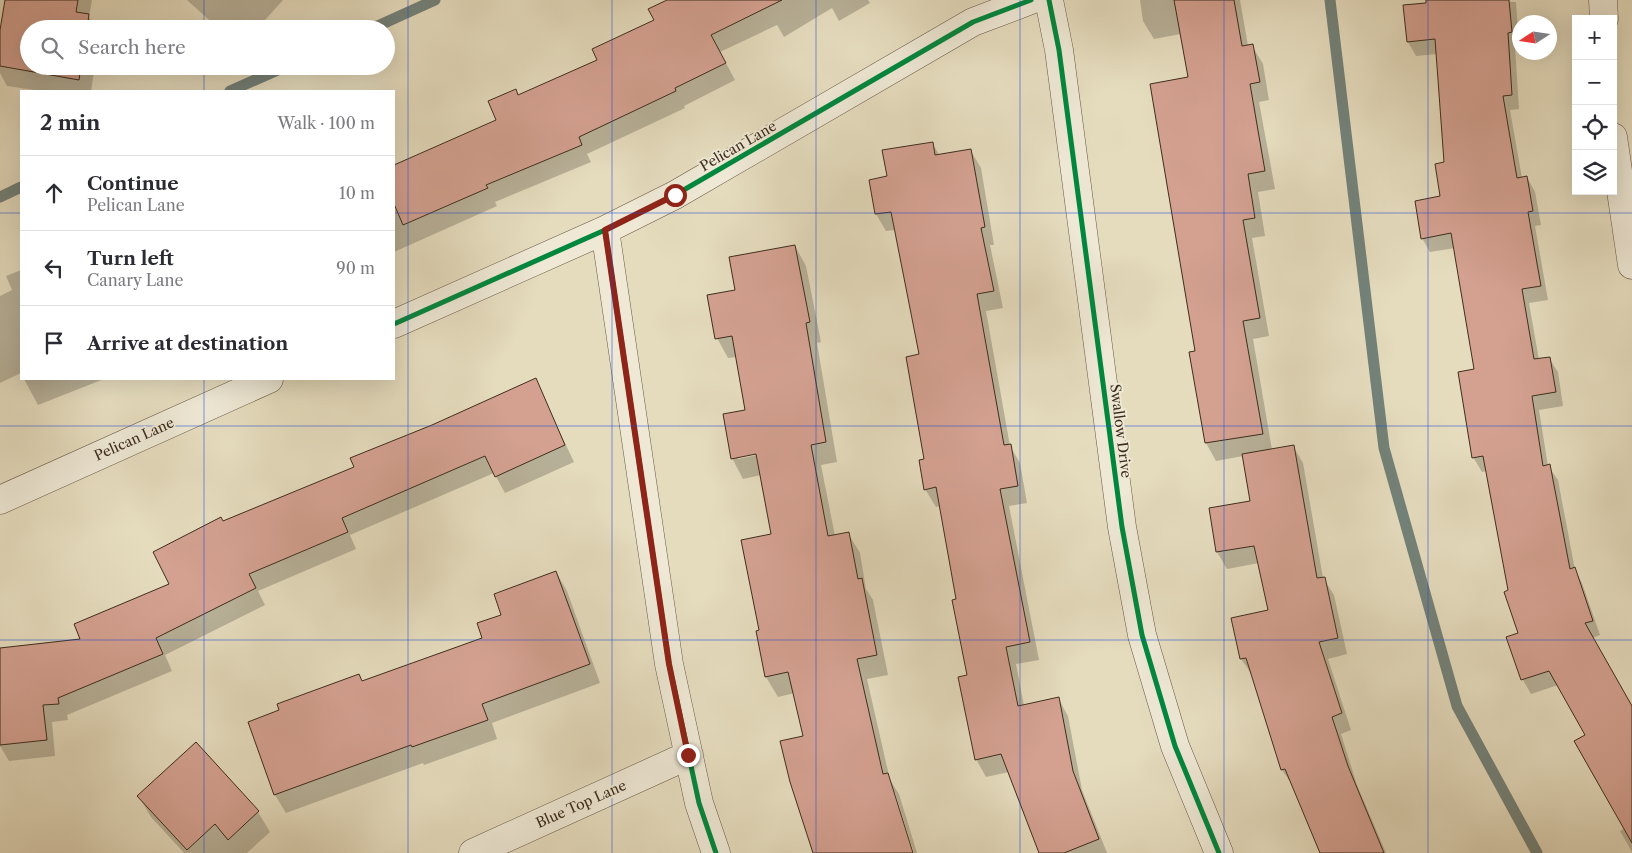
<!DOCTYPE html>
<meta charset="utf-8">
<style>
body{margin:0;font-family:"Libre Caslon Text",serif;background:#f7f7f7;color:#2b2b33}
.controls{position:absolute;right:15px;top:15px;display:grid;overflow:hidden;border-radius:0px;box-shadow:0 5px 20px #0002}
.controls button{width:45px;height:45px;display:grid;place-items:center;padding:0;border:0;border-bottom:1px solid #e1e1e2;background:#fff;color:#2b2b33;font:25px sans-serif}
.compass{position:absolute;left:1512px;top:15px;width:45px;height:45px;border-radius:50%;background:#fff;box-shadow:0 5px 20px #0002;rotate:258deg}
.stop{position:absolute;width:15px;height:15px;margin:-11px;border:4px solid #8f2418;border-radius:50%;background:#fff}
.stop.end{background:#8f2418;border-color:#fff;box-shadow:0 1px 5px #0008}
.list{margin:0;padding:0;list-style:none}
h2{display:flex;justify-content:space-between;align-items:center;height:65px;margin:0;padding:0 20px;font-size:21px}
h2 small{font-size:16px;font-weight:400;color:#7c7c81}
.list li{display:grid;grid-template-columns:32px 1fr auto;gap:15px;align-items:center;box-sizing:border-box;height:75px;padding:0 20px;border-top:1px solid #e1e1e2}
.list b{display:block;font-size:19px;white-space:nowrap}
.list p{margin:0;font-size:16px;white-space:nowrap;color:#7c7c81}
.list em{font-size:16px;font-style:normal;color:#7c7c81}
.icon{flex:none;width:28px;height:28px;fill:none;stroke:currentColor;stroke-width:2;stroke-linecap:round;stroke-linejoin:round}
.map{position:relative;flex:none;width:1632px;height:853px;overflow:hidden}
.search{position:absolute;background:#fff;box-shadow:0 5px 20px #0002;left:20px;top:20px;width:375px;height:55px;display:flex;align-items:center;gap:12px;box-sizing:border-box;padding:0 18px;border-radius:28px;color:#7c7c81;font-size:19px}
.panel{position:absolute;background:#fff;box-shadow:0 5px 20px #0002;left:20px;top:90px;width:375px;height:290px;border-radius:0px}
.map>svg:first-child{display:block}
.shadow{fill:#0003;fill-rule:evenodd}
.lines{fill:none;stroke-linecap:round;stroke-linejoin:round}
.stream{stroke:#73827a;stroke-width:11}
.building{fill:#d4a191;stroke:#3d2d1e}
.minor-casing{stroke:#675946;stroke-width:29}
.minor{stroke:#eee8d5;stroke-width:28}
.cycleway-casing{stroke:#eee8d5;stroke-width:8}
.cycleway{stroke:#00873e;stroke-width:5}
.route{stroke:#8f2418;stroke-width:6}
.grid{fill:none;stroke:#1d4ed8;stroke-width:1;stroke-opacity:0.55}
.labels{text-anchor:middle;stroke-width:4;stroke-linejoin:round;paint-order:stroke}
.street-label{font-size:14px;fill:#3d2d1e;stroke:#eee8d5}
</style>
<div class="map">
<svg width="1632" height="853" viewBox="0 0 1632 853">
<rect width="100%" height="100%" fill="#e5dcbe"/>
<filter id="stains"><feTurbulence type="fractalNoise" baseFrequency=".004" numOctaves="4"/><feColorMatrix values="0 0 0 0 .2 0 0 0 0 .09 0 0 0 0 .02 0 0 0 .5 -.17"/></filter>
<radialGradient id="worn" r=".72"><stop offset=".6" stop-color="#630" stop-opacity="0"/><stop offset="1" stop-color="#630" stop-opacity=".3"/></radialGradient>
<path class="shadow" d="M 26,0 L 92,0 L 89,17 L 96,29 L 29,29 L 29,66 L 95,66 L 91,91 L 41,91 L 7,86 L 0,73 L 0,38 Z
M 187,0 L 283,0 L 257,29 L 219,29 Z
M 669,0 L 868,0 L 870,3 L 839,21 L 832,8 L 784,37 L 777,25 L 720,52 L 735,80 L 684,106 L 685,108 L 587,154 L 591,162 L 495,202 L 497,206 L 394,252 L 394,166 L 498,121 L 519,96 L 598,60 L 655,21 Z
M 1140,0 L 1240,0 L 1248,46 L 1252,46 L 1263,64 L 1269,100 L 1259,102 L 1275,189 L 1258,192 L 1265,236 L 1252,238 L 1269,336 L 1253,339 L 1272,450 L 1293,446 L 1303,463 L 1323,578 L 1334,595 L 1347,654 L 1328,659 L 1351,730 L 1341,734 L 1357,785 L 1386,853 L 1322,853 L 1293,786 L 1282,770 L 1253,676 L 1241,659 L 1232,618 L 1270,610 L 1259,563 L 1227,569 L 1217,552 L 1210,509 L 1251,502 L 1243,456 L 1216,461 L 1206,443 L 1197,352 L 1190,78 L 1181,34 L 1154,39 L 1143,21 Z
M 1427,0 L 1516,2 L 1519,46 L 1515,47 L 1519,109 L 1510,110 L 1522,178 L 1527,177 L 1535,192 L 1541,225 L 1535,226 L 1548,300 L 1529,303 L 1539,360 L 1549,358 L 1558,372 L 1563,406 L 1539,410 L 1548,466 L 1558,480 L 1575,570 L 1582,583 L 1600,635 L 1592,638 L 1632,708 L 1632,852 L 1620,831 L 1625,828 L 1586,736 L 1558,685 L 1531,694 L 1523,680 L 1508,638 L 1519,634 L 1487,471 L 1482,472 L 1473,457 L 1476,370 L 1455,248 L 1430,252 L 1422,238 L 1442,197 L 1445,164 L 1437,54 L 1416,56 L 1408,42 L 1427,4 Z
M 932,143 L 940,156 L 971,151 L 981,168 L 994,245 L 990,245 L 1003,308 L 986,311 L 1010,446 L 1020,463 L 1027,503 L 1009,506 L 1039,660 L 1016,664 L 1024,706 L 1058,698 L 1068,716 L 1082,790 L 1107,853 L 1041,853 L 1009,772 L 986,777 L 976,759 L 969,676 L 941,506 L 936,507 L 925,489 L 921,355 L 895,230 L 886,231 L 876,214 L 870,181 L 889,177 Z
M 795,246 L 806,266 L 821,342 L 817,343 L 837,462 L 821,465 L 835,536 L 848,533 L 860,553 L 866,589 L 873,600 L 888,675 L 867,679 L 890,780 L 899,794 L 917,853 L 914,853 L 895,793 L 891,789 L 911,853 L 814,853 L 805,737 L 795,693 L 778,697 L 766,677 L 760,631 L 772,535 L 761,475 L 743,479 L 732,458 L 746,411 L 737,357 L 728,358 L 717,338 L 736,291 ZM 762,452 L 762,454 L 738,459 L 738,456 Z
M 21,270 L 21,373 L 0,383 L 0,296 L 12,290 L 6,276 Z
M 24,379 L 104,379 L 38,405 Z
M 535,380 L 574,462 L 505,493 L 494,473 L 350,535 L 356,549 L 258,591 L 265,605 L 165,655 L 172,671 L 67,715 L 68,720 L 52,722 L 55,756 L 9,761 L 0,746 L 0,649 L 81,640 L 171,585 L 223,523 L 355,468 L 432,427 Z
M 556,572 L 567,591 L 600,683 L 492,723 L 497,739 L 424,765 L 423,763 L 286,813 L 275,795 L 250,723 L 484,639 L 503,615 Z
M 139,797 L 258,812 L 270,832 L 247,853 L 184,853 L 151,817 Z"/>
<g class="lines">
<path class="stream" d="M 1330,0 L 1384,448 L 1457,706 L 1537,853
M 371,29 L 435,0
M 230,91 L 287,66
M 0,197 L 21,187"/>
</g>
<path class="building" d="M 5,0 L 78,0 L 76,12 L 89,14 L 87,29 L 29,29 L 29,66 L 81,66 L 79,80 L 0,66 L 0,30 Z
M 667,0 L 782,0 L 711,35 L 726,63 L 675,88 L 676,91 L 579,137 L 582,145 L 486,185 L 488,188 L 403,225 L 394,204 L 394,165 L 496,120 L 488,101 L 516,89 L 518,95 L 597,60 L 592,49 L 654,20 L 648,9 Z
M 1174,0 L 1234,0 L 1242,46 L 1253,44 L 1260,82 L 1250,84 L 1265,171 L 1248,174 L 1255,218 L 1243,220 L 1260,318 L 1243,321 L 1263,434 L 1205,443 L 1189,352 L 1195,351 L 1150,84 L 1188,77 Z
M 1426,0 L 1509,0 L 1512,32 L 1508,33 L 1512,95 L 1503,96 L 1517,178 L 1527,176 L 1533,211 L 1528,212 L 1541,286 L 1522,289 L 1534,359 L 1550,357 L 1556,392 L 1532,396 L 1543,466 L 1550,464 L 1570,569 L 1575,567 L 1593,621 L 1585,623 L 1632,706 L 1632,843 L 1574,741 L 1585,735 L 1549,671 L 1521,680 L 1506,637 L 1518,633 L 1504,592 L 1508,590 L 1483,456 L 1472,458 L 1458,372 L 1474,369 L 1451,233 L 1421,239 L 1415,201 L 1440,196 L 1435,164 L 1444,162 L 1435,39 L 1407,42 L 1403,5 L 1426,3 Z
M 933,142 L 935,155 L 971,149 L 985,227 L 981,228 L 994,291 L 977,294 L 1004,445 L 1011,444 L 1018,486 L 1000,489 L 1030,642 L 1006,647 L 1018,706 L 1059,697 L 1073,771 L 1099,839 L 1064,853 L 1039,853 L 1001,754 L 975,760 L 958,677 L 967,675 L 952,600 L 956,599 L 936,487 L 924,490 L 919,460 L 924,459 L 906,357 L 919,354 L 891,212 L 875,214 L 869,180 L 887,176 L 882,150 Z
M 795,245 L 810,322 L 806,323 L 826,442 L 811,445 L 828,536 L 849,532 L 858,579 L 862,578 L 877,655 L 857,659 L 883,774 L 888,773 L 913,853 L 813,853 L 790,782 L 780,741 L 803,736 L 788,672 L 765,677 L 756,631 L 759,630 L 741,540 L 771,534 L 756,454 L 731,459 L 723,414 L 745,410 L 732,336 L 715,339 L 707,295 L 735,290 L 729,257 Z
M 536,378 L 565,445 L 495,477 L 485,456 L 342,518 L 348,532 L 249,574 L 256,588 L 156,638 L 163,654 L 58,698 L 59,704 L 43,705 L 47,740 L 0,745 L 0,648 L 80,639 L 74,624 L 169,584 L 153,552 L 221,517 L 223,521 L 354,467 L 350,458 L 432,425 Z
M 1294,445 L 1317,578 L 1325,577 L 1338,638 L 1319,642 L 1342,713 L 1332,717 L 1348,766 L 1384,853 L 1320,853 L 1285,769 L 1281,770 L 1246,658 L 1240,659 L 1231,618 L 1268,610 L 1254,546 L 1216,552 L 1209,508 L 1250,501 L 1242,454 Z
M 556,571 L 590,664 L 482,704 L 488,720 L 412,747 L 411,745 L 274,795 L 248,722 L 279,710 L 277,704 L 359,674 L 362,681 L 482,638 L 477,623 L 501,615 L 494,594 Z
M 196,742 L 259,811 L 228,840 L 215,824 L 187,850 L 137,796 Z"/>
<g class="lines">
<defs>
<path id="minor" d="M 1049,0 L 1059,50 L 1122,527 L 1142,635 L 1175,746 L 1219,853
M 1603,0 L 1604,19
M 1613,137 L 1632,265
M 605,230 L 669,664 L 699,803 L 716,853
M 394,324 L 605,230 L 675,195 L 973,22 L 1031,0
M 0,500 L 269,379
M 473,853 L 689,755"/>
</defs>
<use href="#minor" class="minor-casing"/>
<use href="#minor" class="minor"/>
<defs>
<path id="cycleway" d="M 1049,0 L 1059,50 L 1122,527 L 1142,635 L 1175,746 L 1219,853
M 605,230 L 669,664 L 699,803 L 716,853
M 394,324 L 605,230 L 675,195 L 973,22 L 1031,0"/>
</defs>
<use href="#cycleway" class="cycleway-casing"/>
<use href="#cycleway" class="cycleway"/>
</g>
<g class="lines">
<path class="route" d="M 675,195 L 605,230 L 669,664 L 688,755"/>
</g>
<path class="grid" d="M 204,0 L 204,29M 408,0 L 408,853M 612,0 L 612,853M 816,0 L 816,853M 1020,0 L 1020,853M 1224,0 L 1224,853M 1428,0 L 1428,853M 204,66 L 204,91M 0,213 L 21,213M 394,213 L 1632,213M 204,379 L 204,853M 0,426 L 1632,426M 0,640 L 1632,640"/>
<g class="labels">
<g class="street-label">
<text transform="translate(738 146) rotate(-30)" y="5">Pelican Lane</text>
<text transform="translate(1121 431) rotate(83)" y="5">Swallow Drive</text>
<text transform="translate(134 439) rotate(-24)" y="5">Pelican Lane</text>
<text transform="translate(581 804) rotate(-24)" y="5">Blue Top Lane</text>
</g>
</g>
<rect width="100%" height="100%" filter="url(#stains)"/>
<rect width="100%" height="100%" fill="url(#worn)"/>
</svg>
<div class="controls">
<button>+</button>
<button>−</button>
<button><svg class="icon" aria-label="locate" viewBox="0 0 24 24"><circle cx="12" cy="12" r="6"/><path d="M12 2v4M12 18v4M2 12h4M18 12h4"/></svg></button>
<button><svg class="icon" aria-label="layers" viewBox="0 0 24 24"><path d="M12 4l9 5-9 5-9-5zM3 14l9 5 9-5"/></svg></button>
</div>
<svg class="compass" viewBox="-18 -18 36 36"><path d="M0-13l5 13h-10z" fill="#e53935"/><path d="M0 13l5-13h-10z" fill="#7c7c81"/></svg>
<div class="stop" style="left:675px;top:195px"></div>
<div class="stop end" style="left:688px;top:755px"></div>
<div class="search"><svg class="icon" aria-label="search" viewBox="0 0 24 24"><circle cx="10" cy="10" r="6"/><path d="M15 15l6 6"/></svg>Search here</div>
<section class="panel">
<h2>2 min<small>Walk · 100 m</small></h2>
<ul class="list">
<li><svg class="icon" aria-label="ahead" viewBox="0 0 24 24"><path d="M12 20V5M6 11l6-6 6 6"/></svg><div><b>Continue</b><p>Pelican Lane</p></div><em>10 m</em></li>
<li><svg class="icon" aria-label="left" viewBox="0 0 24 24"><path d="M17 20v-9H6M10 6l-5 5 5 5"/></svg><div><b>Turn left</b><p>Canary Lane</p></div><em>90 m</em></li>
<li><svg class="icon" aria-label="arrive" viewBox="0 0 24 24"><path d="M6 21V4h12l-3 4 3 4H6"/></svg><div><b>Arrive at destination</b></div></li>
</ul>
</section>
</div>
